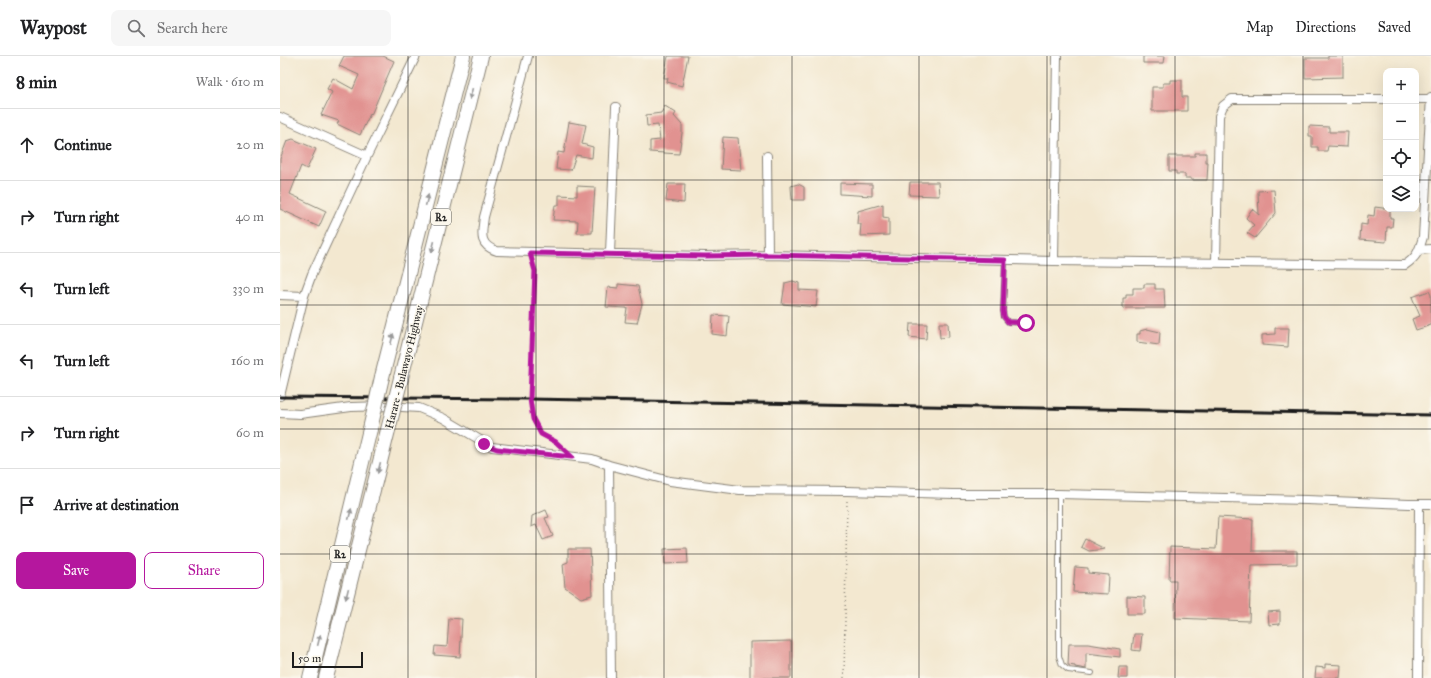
<!DOCTYPE html>
<meta charset="utf-8">
<style>
body{margin:0;font-family:"IM FELL Great Primer",serif;background:#f6f6f6;color:#202124}
.controls{position:absolute;right:12px;top:12px;display:grid;overflow:hidden;border-radius:8px;box-shadow:0 4px 16px #0002}
.controls button{width:36px;height:36px;display:grid;place-items:center;padding:0;border:0;border-bottom:1px solid #e0e0e0;background:#fff;color:#202124;font:20px sans-serif}
.scale{position:absolute;left:12px;bottom:10px;width:71px;box-sizing:border-box;padding-left:4px;border:2px solid #1c1c1c;border-top:0;font-size:11px;line-height:14px;white-space:nowrap;color:#1c1c1c;-webkit-text-stroke:3px #fbf7ec;paint-order:stroke}
.stop{position:absolute;width:12px;height:12px;margin:-9px;border:3px solid #b5179e;border-radius:50%;background:#fff}
.stop.end{background:#b5179e;border-color:#fff;box-shadow:0 1px 4px #0008}
.list{margin:0;padding:0;list-style:none}
h2{display:flex;justify-content:space-between;align-items:center;height:52px;margin:0;padding:0 16px;font-size:17px}
h2 small{font-size:13px;font-weight:400;color:#757577}
.list li{display:grid;grid-template-columns:26px 1fr auto;gap:12px;align-items:center;box-sizing:border-box;height:72px;padding:0 16px;border-top:1px solid #e0e0e0}
.list b{display:block;font-size:15px;white-space:nowrap}
.list em{font-size:13px;font-style:normal;color:#757577}
.actions{display:flex;gap:8px;padding:12px 16px}
.actions a{flex:1;padding:9px 0;border:1px solid #b5179e;border-radius:8px;text-align:center;font-size:14px;color:#b5179e}
.actions .main{background:#b5179e;color:#fff}
.icon{flex:none;width:22px;height:22px;fill:none;stroke:currentColor;stroke-width:2;stroke-linecap:round;stroke-linejoin:round}
.map{position:relative;flex:none;width:1151px;height:622px;overflow:hidden}
header{display:flex;align-items:center;gap:24px;box-sizing:border-box;height:56px;padding:0 20px;background:#fff;border-bottom:1px solid #e0e0e0}
header strong{font-size:19px}
nav{display:flex;gap:22px;margin-inline-start:auto;font-size:14px}
.search{width:280px;height:36px;background:#f6f6f6;display:flex;align-items:center;gap:10px;box-sizing:border-box;padding:0 14px;border-radius:8px;color:#757577;font-size:15px}
main{display:flex}
aside{flex:1;background:#fff}
.map>svg:first-child{display:block}
.building{fill:#e19290}
.lines{fill:none;stroke-linecap:round;stroke-linejoin:round}
.lane-casing{stroke:#888276;stroke-width:6}
.street-casing{stroke:#888276;stroke-width:10}
.highway-casing{stroke:#888276;stroke-width:16}
.path{stroke:#888276;stroke-width:1.5;stroke-dasharray:1 3;stroke-linecap:butt}
.lane{stroke:#fff;stroke-width:4}
.street{stroke:#fff;stroke-width:8}
.highway{stroke:#fff;stroke-width:14}
.rail{stroke:#1c1c1c;stroke-width:3}
.highway-bridge-casing{stroke:#888276;stroke-width:16;stroke-linecap:butt}
.highway-bridge{stroke:#fff;stroke-width:14}
.oneway{fill:#999}
.route{stroke:#b5179e;stroke-width:5}
.grid{fill:none;stroke:#1c1c1c;stroke-width:1;stroke-opacity:0.55}
.labels{text-anchor:middle;stroke-width:3;stroke-linejoin:round;paint-order:stroke}
.shield{fill:#fbf7ec;stroke:#5f5e5a;stroke-width:1}
.shield-label{font-size:10px;font-weight:bold;fill:#1c1c1c}
.street-label{font-size:11px;fill:#1c1c1c;stroke:#fbf7ec}
</style>
<header>
<strong>Waypost</strong>
<div class="search"><svg class="icon" aria-label="search" viewBox="0 0 24 24"><circle cx="10" cy="10" r="6"/><path d="M15 15l6 6"/></svg>Search here</div>
<nav><a>Map</a><a>Directions</a><a>Saved</a></nav>
</header>
<main>
<aside>
<h2>8 min<small>Walk · 610 m</small></h2>
<ul class="list">
<li><svg class="icon" aria-label="ahead" viewBox="0 0 24 24"><path d="M12 20V5M6 11l6-6 6 6"/></svg><div><b>Continue</b></div><em>20 m</em></li>
<li><svg class="icon" aria-label="right" viewBox="0 0 24 24"><path d="M7 20v-9h11M14 6l5 5-5 5"/></svg><div><b>Turn right</b></div><em>40 m</em></li>
<li><svg class="icon" aria-label="left" viewBox="0 0 24 24"><path d="M17 20v-9H6M10 6l-5 5 5 5"/></svg><div><b>Turn left</b></div><em>330 m</em></li>
<li><svg class="icon" aria-label="left" viewBox="0 0 24 24"><path d="M17 20v-9H6M10 6l-5 5 5 5"/></svg><div><b>Turn left</b></div><em>160 m</em></li>
<li><svg class="icon" aria-label="right" viewBox="0 0 24 24"><path d="M7 20v-9h11M14 6l5 5-5 5"/></svg><div><b>Turn right</b></div><em>60 m</em></li>
<li><svg class="icon" aria-label="arrive" viewBox="0 0 24 24"><path d="M6 21V4h12l-3 4 3 4H6"/></svg><div><b>Arrive at destination</b></div></li>
</ul>
<div class="actions"><a class="main">Save</a><a>Share</a></div>
</aside>
<div class="map">
<svg width="1151" height="622" viewBox="0 0 1151 622">
<rect width="100%" height="100%" fill="#fbf7ec"/>
<filter id="ink" filterUnits="userSpaceOnUse"><feTurbulence type="fractalNoise" baseFrequency=".025" numOctaves="2"/><feDisplacementMap in="SourceGraphic" scale="8" xChannelSelector="R" yChannelSelector="G"/><feConvolveMatrix kernelMatrix="1 2 1 2 8 2 1 2 1" color-interpolation-filters="sRGB"/></filter>
<filter id="wash" filterUnits="userSpaceOnUse"><feTurbulence type="fractalNoise" baseFrequency=".012" numOctaves="4" result="noise"/><feDisplacementMap in="SourceGraphic" scale="16" xChannelSelector="R" yChannelSelector="G"/><feGaussianBlur stdDeviation="0.9" result="paint"/><feColorMatrix in="noise" values="0 0 0 0 0 0 0 0 0 0 0 0 0 0 0 0 0 1.4 0 .05"/><feComposite in="paint" operator="in"/></filter>
<g filter="url(#wash)">
<rect width="100%" height="100%" fill="#f3e8d0"/>
<g id="blocks">
<path class="building" d="M 64,0 L 103,0 L 114,5 L 91,59 L 90,58 L 80,79 L 57,68 L 59,65 L 41,59 L 52,36 L 47,33 L 53,22 L 73,33 L 79,19 L 59,10 Z
M 388,0 L 408,0 L 402,30 L 387,26 L 388,22 L 384,22 Z
M 863,0 L 885,0 L 884,7 L 863,7 Z
M 1048,0 L 1063,0 L 1063,21 L 1025,22 L 1025,2 L 1048,2 Z
M 890,24 L 902,24 L 902,41 L 907,41 L 907,55 L 872,55 L 872,31 L 883,31 L 883,27 L 890,27 Z
M 385,50 L 396,57 L 394,60 L 402,69 L 402,77 L 399,98 L 370,96 L 370,85 L 380,84 L 378,69 L 367,70 L 366,59 L 381,57 Z
M 289,66 L 306,69 L 302,88 L 313,91 L 312,102 L 296,99 L 291,114 L 276,113 L 278,96 L 284,97 Z
M 1029,70 L 1049,71 L 1049,76 L 1068,76 L 1067,91 L 1048,90 L 1047,95 L 1038,95 L 1038,91 L 1032,91 L 1032,80 L 1029,80 Z
M 443,81 L 458,82 L 461,114 L 441,113 Z
M 13,83 L 36,93 L 27,113 L 21,110 L 10,138 L 46,155 L 39,171 L 0,153 L 0,103 L 7,85 Z
M 915,97 L 926,97 L 926,106 L 928,106 L 927,124 L 911,124 L 911,122 L 905,122 L 905,118 L 896,118 L 896,115 L 889,115 L 889,100 L 915,100 Z
M 630,126 L 658,126 L 659,140 L 629,139 Z
M 560,127 L 592,128 L 592,140 L 560,138 Z
M 388,128 L 405,128 L 404,147 L 386,145 Z
M 518,128 L 524,131 L 524,144 L 512,144 L 511,130 Z
M 297,130 L 315,131 L 312,177 L 297,177 L 298,165 L 273,164 L 275,149 L 279,149 L 279,139 L 297,140 Z
M 994,134 L 996,157 L 975,182 L 967,177 L 974,169 L 966,162 L 972,153 L 979,159 L 978,135 Z
M 603,148 L 603,161 L 609,162 L 609,179 L 580,180 L 581,168 L 577,168 L 578,155 Z
M 1095,151 L 1110,153 L 1110,162 L 1113,162 L 1112,171 L 1107,171 L 1106,186 L 1080,184 L 1081,168 L 1087,169 L 1088,159 L 1094,160 Z
M 513,225 L 519,227 L 519,234 L 538,235 L 536,251 L 502,248 L 505,227 Z
M 338,228 L 358,230 L 362,248 L 357,267 L 345,266 L 347,252 L 326,251 L 328,231 L 338,232 Z
M 864,228 L 875,228 L 875,233 L 884,233 L 885,252 L 843,252 L 843,242 L 846,242 L 846,238 L 853,238 L 853,232 L 864,232 Z
M 1149,235 L 1151,239 L 1151,269 L 1136,274 L 1132,263 L 1140,260 L 1132,241 Z
M 433,259 L 449,260 L 447,280 L 432,278 Z
M 659,267 L 668,267 L 669,281 L 660,282 Z
M 630,268 L 647,268 L 646,283 L 629,281 Z
M 995,272 L 1009,272 L 1008,291 L 982,289 L 982,279 L 995,278 Z
M 867,273 L 880,276 L 879,289 L 857,286 L 857,278 L 860,278 L 860,275 Z
M 266,454 L 269,461 L 265,462 L 273,480 L 263,484 L 256,469 L 251,471 L 252,460 Z
M 938,461 L 973,463 L 972,495 L 1017,495 L 1017,508 L 971,509 L 969,565 L 895,562 L 896,524 L 889,524 L 890,491 L 936,493 Z
M 805,483 L 825,493 L 809,495 L 801,491 Z
M 407,492 L 408,507 L 385,508 L 384,493 Z
M 288,493 L 310,493 L 312,539 L 301,542 L 285,531 L 283,508 L 288,506 Z
M 795,511 L 808,512 L 808,517 L 829,519 L 828,538 L 793,536 Z
M 847,540 L 865,541 L 865,558 L 847,558 Z
M 1000,555 L 1000,568 L 989,569 L 988,556 Z
M 169,562 L 182,563 L 180,601 L 154,599 L 155,590 L 167,591 Z
M 854,578 L 862,578 L 860,595 L 852,594 Z
M 511,585 L 511,622 L 470,622 L 470,586 Z
M 789,588 L 808,588 L 840,593 L 840,601 L 806,597 L 806,613 L 795,611 L 795,610 L 788,609 Z
M 1045,608 L 1061,609 L 1060,622 L 1035,622 L 1036,611 L 1045,612 Z
M 839,611 L 847,611 L 847,622 L 838,622 Z"/>
</g>
</g>
<g filter="url(#ink)">
<use href="#blocks" fill-opacity="0" stroke="#888276" stroke-width="1"/>
<g class="lines">
<defs>
<path id="lane" d="M 725,204 L 723,255 L 724,261 L 728,266 L 746,267
M 779,438 L 779,600 L 782,609 L 788,614 L 812,617"/>
<path id="street" d="M 248,0 L 204,161 C 202,177 198,189 217,195 L 425,200 L 488,199 L 774,205
M 777,0 L 774,205 L 1125,209 C 1137,201 1139,195 1143,181 L 1151,41
M 1136,43 L 1151,43
M 0,61 L 87,100
M 487,100 L 488,199
M 1139,194 L 1151,193
M 330,197 L 336,51
M 936,206 L 939,60 L 943,50 L 952,43 L 1106,43
M 0,239 L 24,240
M 0,340 L 24,240 L 32,218 L 87,100 L 136,0
M 0,357 L 20,358 L 71,351 L 106,350 L 139,352 L 163,362 L 212,391 L 312,403 L 329,409
M 331,622 L 329,409 L 390,425 L 460,434 L 567,435 L 672,438 L 779,438 L 1027,444 L 1129,448 L 1151,448
M 1138,622 L 1139,448"/>
<path id="highway" d="M 102,321 L 183,0
M 121,322 L 201,0
M 30,622 L 90,373
M 46,622 L 108,374"/>
</defs>
<use href="#lane" class="lane-casing"/>
<use href="#street" class="street-casing"/>
<use href="#highway" class="highway-casing"/>
<path class="path" d="M 252,204 L 255,215 L 250,343 C 252,353 253,371 262,378 C 267,383 275,385 280,391
M 564,622 L 567,444"/>
<use href="#lane" class="lane"/>
<use href="#street" class="street"/>
<use href="#highway" class="highway"/>
<path class="rail" d="M 0,341 L 250,343 L 1151,359"/>
<defs>
<path id="highway-bridge" d="M 90,373 L 102,321
M 108,374 L 121,322"/>
</defs>
<use href="#highway-bridge" class="highway-bridge-casing"/>
<use href="#highway-bridge" class="highway-bridge"/>
</g>
<defs><path id="oneway-solid" d="M-6-.8H1V-3.2L6.5 0L1 3.2V.8H-6Z"/></defs>
<g class="oneway">
<use href="#oneway-solid" transform="translate(191 38) rotate(104)"/>
<use href="#oneway-solid" transform="translate(147 144) rotate(-76)"/>
<use href="#oneway-solid" transform="translate(153 191) rotate(104)"/>
<use href="#oneway-solid" transform="translate(112 283) rotate(-76)"/>
<use href="#oneway-solid" transform="translate(99 412) rotate(104)"/>
<use href="#oneway-solid" transform="translate(70 458) rotate(-76)"/>
<use href="#oneway-solid" transform="translate(67 538) rotate(104)"/>
<use href="#oneway-solid" transform="translate(39 584) rotate(-76)"/>
</g>
</g>
<g class="lines" filter="url(#ink)">
<path class="route" d="M 204,388 L 217,393 L 292,401 L 276,386 L 261,378 L 253,363 L 250,343 L 255,215 L 250,197 L 425,200 L 488,199 L 725,204 L 723,255 L 724,261 L 728,266 L 746,267"/>
</g>
<path class="grid" d="M 128,0 L 128,622M 256,0 L 256,622M 384,0 L 384,622M 512,0 L 512,622M 639,0 L 639,622M 767,0 L 767,622M 895,0 L 895,622M 1023,0 L 1023,622M 0,124 L 1106,124M 1136,124 L 1151,124M 0,249 L 1151,249M 0,373 L 1151,373M 0,498 L 1151,498"/>
<g class="labels">
<g class="shield">
<rect x="151" y="153" width="20" height="16" rx="3"/>
<rect x="50" y="490" width="20" height="16" rx="3"/>
</g>
<g class="shield-label">
<text x="161" y="165">R2</text>
<text x="60" y="502">R2</text>
</g>
<g class="street-label">
<text transform="translate(124 311) rotate(-76)" y="4">Harare - Bulawayo Highway</text>
</g>
</g>
</svg>
<div class="controls">
<button>+</button>
<button>−</button>
<button><svg class="icon" aria-label="locate" viewBox="0 0 24 24"><circle cx="12" cy="12" r="6"/><path d="M12 2v4M12 18v4M2 12h4M18 12h4"/></svg></button>
<button><svg class="icon" aria-label="layers" viewBox="0 0 24 24"><path d="M12 4l9 5-9 5-9-5zM3 14l9 5 9-5"/></svg></button>
</div>
<div class="scale">50 m</div>
<div class="stop" style="left:746px;top:267px"></div>
<div class="stop end" style="left:204px;top:388px"></div>
</div>
</main>
